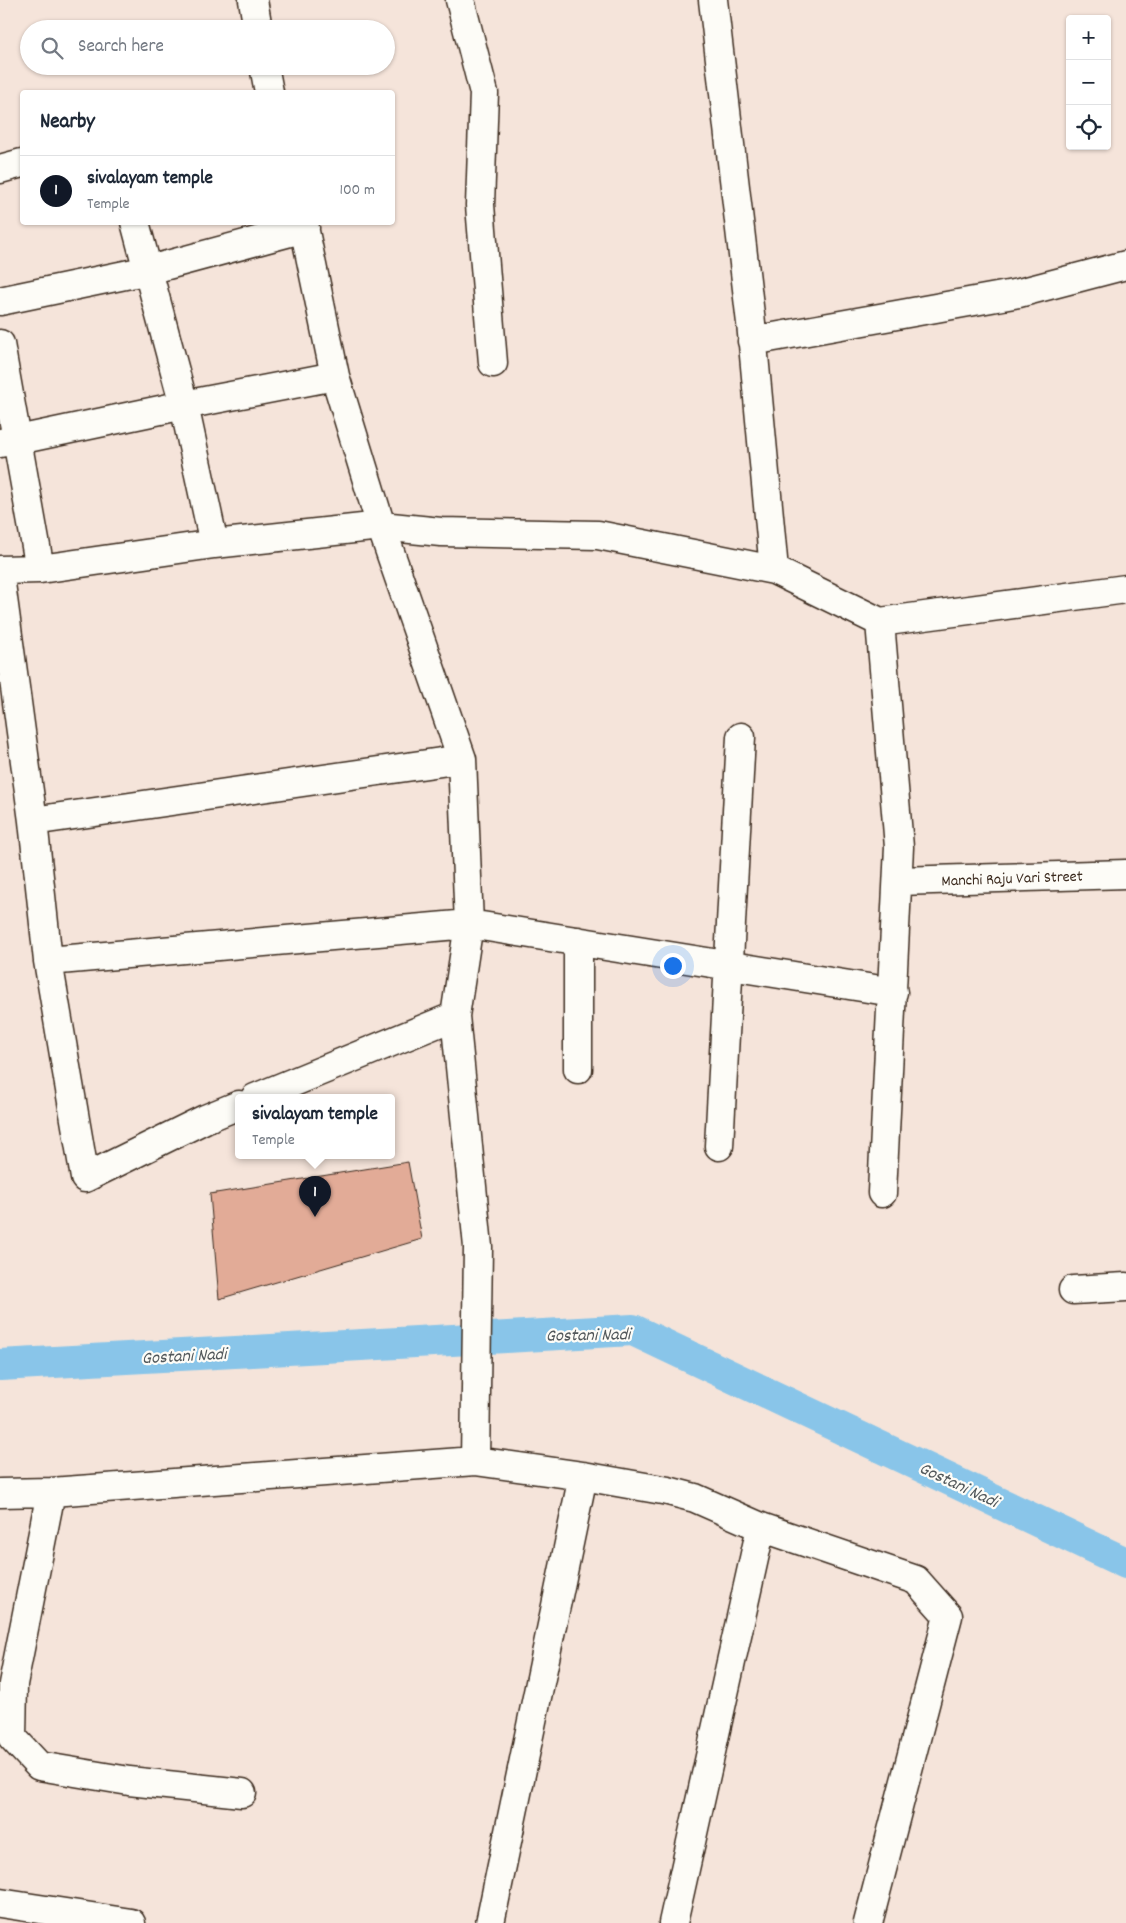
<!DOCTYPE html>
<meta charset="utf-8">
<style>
body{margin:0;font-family:Dekko,sans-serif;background:#f2f2f3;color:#1f2937}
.controls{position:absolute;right:15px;top:15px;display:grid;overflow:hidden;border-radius:5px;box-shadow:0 1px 4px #0004}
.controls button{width:45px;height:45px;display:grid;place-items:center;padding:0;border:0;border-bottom:1px solid #e0e1e3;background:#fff;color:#1f2937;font:25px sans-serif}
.you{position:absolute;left:672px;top:965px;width:18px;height:18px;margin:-12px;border:4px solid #fff;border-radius:50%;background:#1a73e8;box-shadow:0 0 0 8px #1a73e833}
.badge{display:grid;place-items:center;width:32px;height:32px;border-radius:50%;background:#111827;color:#fff;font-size:16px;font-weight:700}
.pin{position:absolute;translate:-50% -41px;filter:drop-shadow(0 1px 2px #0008)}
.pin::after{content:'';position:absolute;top:26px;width:18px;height:15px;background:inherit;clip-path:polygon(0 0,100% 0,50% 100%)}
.popup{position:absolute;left:235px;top:1094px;width:160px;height:65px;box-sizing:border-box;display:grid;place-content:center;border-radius:5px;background:#fff;filter:drop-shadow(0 1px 4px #0005);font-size:16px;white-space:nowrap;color:#747a83}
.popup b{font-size:19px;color:#1f2937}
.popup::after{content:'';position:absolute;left:50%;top:100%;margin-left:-10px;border:10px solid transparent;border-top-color:#fff}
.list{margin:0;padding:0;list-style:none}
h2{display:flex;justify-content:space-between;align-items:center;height:65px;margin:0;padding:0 20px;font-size:21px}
h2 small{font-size:16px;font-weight:400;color:#747a83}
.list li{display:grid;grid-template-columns:32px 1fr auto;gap:15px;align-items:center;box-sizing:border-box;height:70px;padding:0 20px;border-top:1px solid #e0e1e3}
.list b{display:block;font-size:19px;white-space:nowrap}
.list p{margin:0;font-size:16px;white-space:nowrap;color:#747a83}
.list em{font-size:16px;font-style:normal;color:#747a83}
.icon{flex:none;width:28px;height:28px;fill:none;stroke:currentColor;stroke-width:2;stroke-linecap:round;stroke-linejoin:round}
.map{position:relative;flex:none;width:1126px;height:1923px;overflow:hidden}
.search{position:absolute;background:#fff;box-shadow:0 1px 4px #0004;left:20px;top:20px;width:375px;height:55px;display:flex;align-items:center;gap:12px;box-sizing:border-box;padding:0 18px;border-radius:28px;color:#747a83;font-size:19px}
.panel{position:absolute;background:#fff;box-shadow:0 1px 4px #0004;left:20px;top:90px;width:375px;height:135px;border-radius:5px}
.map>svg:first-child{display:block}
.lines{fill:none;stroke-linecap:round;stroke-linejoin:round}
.canal{stroke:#89c5e9;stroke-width:32}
.building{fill:#e2ab97;stroke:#3b2a1e}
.minor-casing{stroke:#3b2a1e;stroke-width:31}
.minor{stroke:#fdfcf7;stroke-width:28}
.labels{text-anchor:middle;stroke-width:4.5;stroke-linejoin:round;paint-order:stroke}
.street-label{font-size:16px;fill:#3b2a1e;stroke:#fdfcf7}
.water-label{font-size:18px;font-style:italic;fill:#52585b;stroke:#fdfcf7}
</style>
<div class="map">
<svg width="1126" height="1923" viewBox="0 0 1126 1923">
<rect width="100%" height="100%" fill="#f5e4da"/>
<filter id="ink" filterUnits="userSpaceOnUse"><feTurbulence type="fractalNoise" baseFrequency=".02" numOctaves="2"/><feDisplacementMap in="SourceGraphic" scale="10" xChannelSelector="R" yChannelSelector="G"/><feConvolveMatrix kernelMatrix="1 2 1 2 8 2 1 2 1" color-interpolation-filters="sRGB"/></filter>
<g filter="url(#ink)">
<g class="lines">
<path class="canal" d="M 0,1365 L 633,1330 L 1126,1563"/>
</g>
<path class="building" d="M 408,1162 L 422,1239 L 219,1299 L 210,1194 Z"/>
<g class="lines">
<defs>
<path id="minor" d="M 253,0 L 258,29
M 460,0 L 484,93 L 480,205 L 493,363
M 713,0 L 751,323 L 774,570
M 264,66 L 269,92
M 0,169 L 22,163
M 135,222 L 184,405 L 214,544
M 303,222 L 335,376 L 381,526 L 462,759 L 469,924 L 455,1016 L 478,1247 L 475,1461
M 0,301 L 149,270 L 305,228
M 752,341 L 1019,293 L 1126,265
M 0,344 L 40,569
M 0,443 L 18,440 L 184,405 L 335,376
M 0,570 L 40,569 L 214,544 L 381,526 L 441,532 L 598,535 L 774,570 L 880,622 L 1126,589
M 0,576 L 33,821 L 48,961 L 85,1178 L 205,1119 L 239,1105
M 880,622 L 899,847 L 882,1193
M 33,821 L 462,759
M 899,881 L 1126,874
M 48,961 L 469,924 L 893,992
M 578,1069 L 578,941
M 255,1098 L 455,1016
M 719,1146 L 741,737
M 1073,1290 L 1126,1287
M 51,1492 L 13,1684 L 12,1737 L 39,1766 L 129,1781 L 242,1793
M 0,1493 L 51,1492 L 475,1461 L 583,1476 L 668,1491 L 695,1498 L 761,1527 L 916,1580 L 948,1616 L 868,1923
M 0,1903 L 131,1923
M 490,1923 L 583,1476
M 673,1923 L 761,1527"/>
</defs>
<use href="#minor" class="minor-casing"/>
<use href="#minor" class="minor"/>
</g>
</g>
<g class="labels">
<g class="street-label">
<text transform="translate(1012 877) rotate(-2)" y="6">Manchi Raju Vari Street</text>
</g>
<g class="water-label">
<text transform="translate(588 1334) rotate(-1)" y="6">Gostani Nadi</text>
<text transform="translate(184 1355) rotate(-3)" y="6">Gostani Nadi</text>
<text transform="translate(959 1484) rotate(25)" y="6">Gostani Nadi</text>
</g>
</g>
</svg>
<div class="controls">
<button>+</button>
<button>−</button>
<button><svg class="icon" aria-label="locate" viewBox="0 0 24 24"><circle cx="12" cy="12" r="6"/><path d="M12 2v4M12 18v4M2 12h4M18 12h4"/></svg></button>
</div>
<div class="you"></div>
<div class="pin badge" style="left:315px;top:1217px">1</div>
<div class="popup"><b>sivalayam temple</b>Temple</div>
<div class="search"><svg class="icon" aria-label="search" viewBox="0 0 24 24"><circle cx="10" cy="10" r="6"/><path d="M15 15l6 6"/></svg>Search here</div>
<section class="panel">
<h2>Nearby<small></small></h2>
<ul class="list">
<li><span class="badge">1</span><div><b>sivalayam temple</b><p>Temple</p></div><em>100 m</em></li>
</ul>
</section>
</div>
